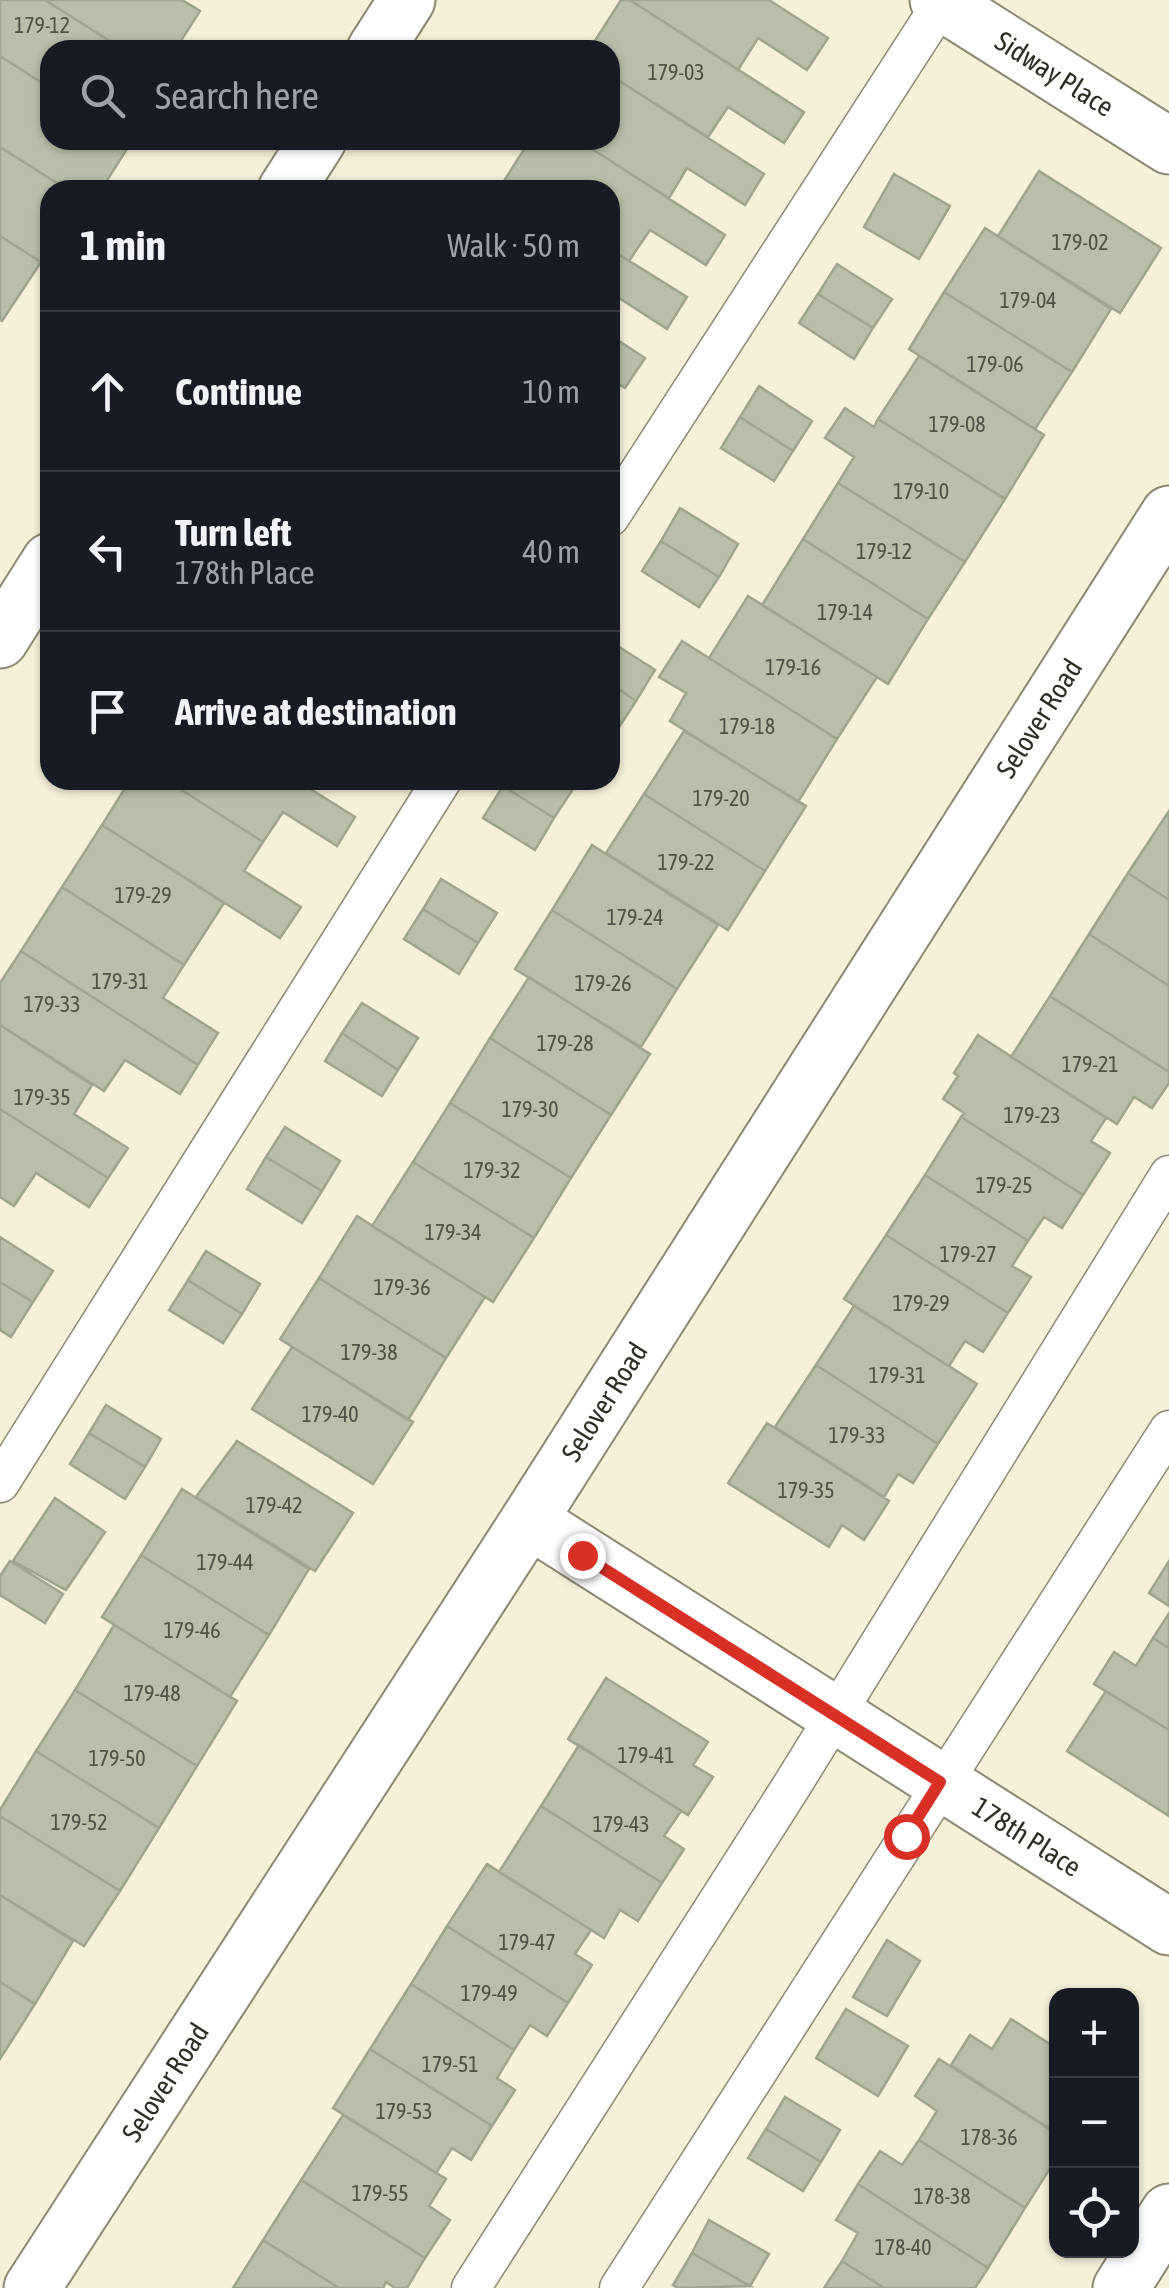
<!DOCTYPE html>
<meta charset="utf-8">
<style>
body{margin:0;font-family:"Asap Condensed",sans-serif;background:#20242c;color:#f1f3f6}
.controls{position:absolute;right:30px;bottom:30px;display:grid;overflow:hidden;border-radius:20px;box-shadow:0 2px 8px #0004}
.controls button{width:90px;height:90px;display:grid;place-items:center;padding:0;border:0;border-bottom:2px solid #363941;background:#171b24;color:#f1f3f6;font:50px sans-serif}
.stop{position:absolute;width:30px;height:30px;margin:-22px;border:8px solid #d93025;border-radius:50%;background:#fff}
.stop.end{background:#d93025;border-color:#fff;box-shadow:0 2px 10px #0008}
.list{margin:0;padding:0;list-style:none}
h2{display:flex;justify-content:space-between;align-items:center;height:130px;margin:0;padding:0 40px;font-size:42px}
h2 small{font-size:32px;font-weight:400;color:#9ea1a6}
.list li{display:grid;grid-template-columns:65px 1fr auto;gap:30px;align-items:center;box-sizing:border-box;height:160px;padding:0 40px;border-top:2px solid #363941}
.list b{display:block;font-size:38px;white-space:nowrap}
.list p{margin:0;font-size:32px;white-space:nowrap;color:#9ea1a6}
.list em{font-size:32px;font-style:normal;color:#9ea1a6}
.icon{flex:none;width:55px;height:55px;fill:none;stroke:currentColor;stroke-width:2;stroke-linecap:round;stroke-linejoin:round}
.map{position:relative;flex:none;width:1169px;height:2288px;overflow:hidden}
.search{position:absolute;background:#171b24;box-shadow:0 2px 8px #0004;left:40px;top:40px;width:580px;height:110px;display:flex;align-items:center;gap:25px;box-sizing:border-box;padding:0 35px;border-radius:30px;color:#9ea1a6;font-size:38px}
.panel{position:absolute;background:#171b24;box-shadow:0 2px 8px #0004;left:40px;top:180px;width:580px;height:610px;border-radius:30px}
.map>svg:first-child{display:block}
.building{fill:#b8bea7;stroke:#9ea48e;stroke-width:2.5}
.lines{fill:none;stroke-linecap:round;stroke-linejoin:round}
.lane-casing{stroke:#8d8872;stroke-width:41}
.street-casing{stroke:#8d8872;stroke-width:59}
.lane{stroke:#fff;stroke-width:38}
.street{stroke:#fff;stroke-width:55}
.route{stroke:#d93025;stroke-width:12}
.labels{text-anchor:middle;stroke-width:10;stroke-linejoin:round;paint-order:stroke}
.number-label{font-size:22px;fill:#515145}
.street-label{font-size:28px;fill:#2f2d24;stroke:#fff}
</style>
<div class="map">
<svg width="1169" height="2288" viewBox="0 0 1169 2288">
<rect width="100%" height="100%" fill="#f5f0d8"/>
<path class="building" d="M 0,0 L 45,0 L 124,50 L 50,50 L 50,88 L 0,56 Z
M 45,0 L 182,0 L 200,11 L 175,50 L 124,50 Z
M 621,0 L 630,0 L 804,112 L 784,143 L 728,107 L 708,137 L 610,75 L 610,50 L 589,50 Z
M 630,0 L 769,0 L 828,38 L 807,70 L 758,38 L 738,70 Z
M 0,56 L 50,88 L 50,140 L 132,141 L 101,190 L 68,190 L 0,147 Z
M 610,75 L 764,174 L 745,205 L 687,168 L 669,198 L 578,140 L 610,140 Z
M 530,140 L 578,140 L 725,235 L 706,265 L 650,230 L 629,261 L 610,249 L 610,190 L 519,190 L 504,181 Z
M 0,147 L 68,190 L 50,190 L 50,247 L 41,262 L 0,236 Z
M 1039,171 L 1161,248 L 1120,313 L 998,236 Z
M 894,174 L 950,206 L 919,259 L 864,227 Z
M 985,228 L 1111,309 L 1072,372 L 944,292 Z
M 0,236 L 41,262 L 2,321 L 0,320 Z
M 610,249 L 687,297 L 667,329 L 610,292 Z
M 837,264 L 892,299 L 873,328 L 818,294 Z
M 944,292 L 1072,372 L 1035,429 L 909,349 Z
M 818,294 L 873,328 L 854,359 L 799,323 Z
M 610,335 L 645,358 L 625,388 L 610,379 Z
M 919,356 L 1044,435 L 1005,499 L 878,419 Z
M 759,386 L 812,421 L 793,451 L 740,417 Z
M 845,408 L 874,427 L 878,419 L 1005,499 L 965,562 L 838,483 L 854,457 L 825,438 Z
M 740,417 L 793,451 L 774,481 L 721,448 Z
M 838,483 L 965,562 L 928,619 L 803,539 Z
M 680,508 L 738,544 L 719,577 L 661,541 Z
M 803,539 L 928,619 L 888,684 L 762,605 Z
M 661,541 L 719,577 L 699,607 L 642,571 Z
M 748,596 L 877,677 L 837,739 L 709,658 Z
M 610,641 L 655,670 L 636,701 L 610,683 Z
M 682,641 L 837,739 L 798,802 L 670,721 L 686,693 L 659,677 Z
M 610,683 L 636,701 L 610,741 Z
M 684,731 L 806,806 L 765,871 L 644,794 Z
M 130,780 L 166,780 L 263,842 L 244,871 L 301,907 L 280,938 L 102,825 Z
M 166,780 L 296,780 L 355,817 L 337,846 L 283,812 L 263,842 Z
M 507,780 L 559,780 L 573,789 L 554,818 L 503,786 Z
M 503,786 L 554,818 L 535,850 L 483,818 Z
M 644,794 L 765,871 L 728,930 L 606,853 Z
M 1169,811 L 1169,900 L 1128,873 Z
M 102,825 L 224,903 L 184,965 L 62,887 Z
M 592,845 L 718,925 L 677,989 L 552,910 Z
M 1128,873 L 1169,900 L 1169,986 L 1089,934 Z
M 441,879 L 497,913 L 478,943 L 423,909 Z
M 62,887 L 184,965 L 163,998 L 218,1033 L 198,1065 L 21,951 Z
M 423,909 L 478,943 L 459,974 L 404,939 Z
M 552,910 L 677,989 L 641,1047 L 515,969 Z
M 1089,934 L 1169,986 L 1169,1072 L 1050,996 Z
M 21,951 L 198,1065 L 180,1094 L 125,1060 L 104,1091 L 0,1025 L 0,983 Z
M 529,977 L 650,1054 L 611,1115 L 490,1038 Z
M 1050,996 L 1169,1072 L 1169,1083 L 1152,1108 L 1134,1097 L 1117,1124 L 1011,1057 Z
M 362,1003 L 418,1038 L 398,1070 L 342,1033 Z
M 0,1025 L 92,1085 L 74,1114 L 128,1148 L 108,1178 L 0,1109 Z
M 342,1033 L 398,1070 L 382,1096 L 325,1061 Z
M 978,1035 L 1106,1118 L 1091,1141 L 1110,1153 L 1083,1195 L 961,1117 L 964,1113 L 943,1099 L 958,1076 L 954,1073 Z
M 490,1038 L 611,1115 L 571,1178 L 450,1103 Z
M 450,1103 L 571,1178 L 534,1238 L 413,1162 Z
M 0,1109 L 108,1178 L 89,1207 L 36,1173 L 14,1206 L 0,1197 Z
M 961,1117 L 1083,1195 L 1062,1228 L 1044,1217 L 1028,1241 L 925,1175 Z
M 285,1127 L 340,1161 L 322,1191 L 266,1157 Z
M 266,1157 L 322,1191 L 302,1223 L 247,1189 Z
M 413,1162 L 534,1238 L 493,1302 L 372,1226 Z
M 925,1175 L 1028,1241 L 1012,1266 L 1031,1277 L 1008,1313 L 886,1235 Z
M 357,1216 L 485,1297 L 446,1358 L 319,1278 Z
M 886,1235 L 1008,1313 L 983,1352 L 965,1341 L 949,1366 L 844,1299 Z
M 0,1237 L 53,1271 L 33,1302 L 0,1282 Z
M 206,1251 L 260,1284 L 242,1314 L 188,1280 Z
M 319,1278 L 446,1358 L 408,1420 L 280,1339 Z
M 188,1280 L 242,1314 L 223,1343 L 169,1310 Z
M 0,1282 L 33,1302 L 11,1337 L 0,1330 Z
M 854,1306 L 977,1384 L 938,1444 L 816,1365 Z
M 292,1347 L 413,1422 L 373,1484 L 252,1409 Z
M 816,1365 L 938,1444 L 913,1483 L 898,1474 L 884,1497 L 775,1427 Z
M 106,1405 L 161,1439 L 145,1467 L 89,1433 Z
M 767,1423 L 889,1501 L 864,1540 L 842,1525 L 829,1547 L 728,1483 Z
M 89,1433 L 145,1467 L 125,1499 L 70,1464 Z
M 237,1441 L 353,1513 L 315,1571 L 196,1497 Z
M 182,1489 L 309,1569 L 269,1635 L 141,1555 Z
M 55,1498 L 105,1532 L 66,1590 L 13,1561 Z
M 141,1555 L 269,1635 L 230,1697 L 102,1617 Z
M 10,1561 L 63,1594 L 45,1623 L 0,1595 L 0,1576 Z
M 1169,1561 L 1169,1606 L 1149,1593 Z
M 1169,1613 L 1169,1648 L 1153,1638 Z
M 114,1625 L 237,1701 L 197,1766 L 75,1690 Z
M 1153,1638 L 1169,1648 L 1169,1730 L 1094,1684 L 1114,1652 L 1136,1666 Z
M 606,1678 L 708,1742 L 693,1765 L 713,1777 L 688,1815 L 568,1739 Z
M 75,1690 L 197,1766 L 159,1828 L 36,1751 Z
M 1106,1691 L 1169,1730 L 1169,1816 L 1067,1751 Z
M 579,1745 L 681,1811 L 664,1836 L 684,1849 L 662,1883 L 541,1806 Z
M 36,1751 L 159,1828 L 120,1891 L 0,1816 L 0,1810 Z
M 541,1806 L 662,1883 L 638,1921 L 620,1910 L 604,1938 L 499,1872 Z
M 0,1816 L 120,1891 L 84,1946 L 0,1895 Z
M 487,1864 L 591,1930 L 575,1954 L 592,1965 L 568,2003 L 447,1926 Z
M 0,1895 L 73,1941 L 35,2004 L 0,1982 Z
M 447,1926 L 568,2003 L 547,2036 L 530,2025 L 514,2050 L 411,1984 Z
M 887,1940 L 920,1961 L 887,2016 L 853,1997 Z
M 0,1982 L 35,2004 L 0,2059 Z
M 411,1984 L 514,2050 L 497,2078 L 515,2090 L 492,2126 L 370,2049 Z
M 846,2009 L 908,2046 L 878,2096 L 816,2058 Z
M 1011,2019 L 1056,2048 L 1056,2133 L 951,2065 L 970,2035 L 992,2049 Z
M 370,2049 L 492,2126 L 471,2160 L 452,2148 L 436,2173 L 333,2108 Z
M 939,2059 L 1056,2133 L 1056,2159 L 1025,2208 L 919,2140 L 937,2111 L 915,2096 Z
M 785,2097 L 840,2130 L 821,2162 L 766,2129 Z
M 343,2115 L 446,2179 L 429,2206 L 450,2220 L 425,2258 L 301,2180 Z
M 766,2129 L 821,2162 L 803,2191 L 748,2158 Z
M 919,2140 L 1025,2208 L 988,2268 L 858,2184 L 880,2151 L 902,2165 Z
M 301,2180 L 425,2258 L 407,2288 L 395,2288 L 386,2282 L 383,2288 L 339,2288 L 263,2240 Z
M 858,2184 L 988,2268 L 975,2288 L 884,2288 L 842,2261 L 858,2233 L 836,2220 Z
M 709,2220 L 769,2254 L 750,2286 L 692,2253 Z
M 263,2240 L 339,2288 L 233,2288 Z
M 692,2253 L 750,2286 L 678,2288 L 673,2285 Z
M 842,2261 L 884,2288 L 824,2288 Z"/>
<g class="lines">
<defs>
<path id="lane" d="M 610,517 L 942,3
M 0,1483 L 442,780
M 471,2288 L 791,1787 L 1169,1175
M 619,2288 L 1169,1430"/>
<g id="street">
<path id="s1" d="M 938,0 L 1169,146"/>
<path d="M 375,50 L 407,0"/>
<path d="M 286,190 L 318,140"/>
<path d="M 0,640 L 50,561"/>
<path id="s2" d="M 529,1520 L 1169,1927"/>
<path id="s3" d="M 32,2288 L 529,1520 L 1169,514"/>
<path d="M 1121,2288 L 1169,2212"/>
</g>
</defs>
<use href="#lane" class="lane-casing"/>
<use href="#street" class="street-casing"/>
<use href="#lane" class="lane"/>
<use href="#street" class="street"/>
</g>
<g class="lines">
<path class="route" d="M 582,1555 L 940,1782 L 906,1836"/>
</g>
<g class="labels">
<g class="number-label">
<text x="42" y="33">179-12</text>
<text x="676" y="80">179-03</text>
<text x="1080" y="250">179-02</text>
<text x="1028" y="308">179-04</text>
<text x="995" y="372">179-06</text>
<text x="957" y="432">179-08</text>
<text x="921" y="499">179-10</text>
<text x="884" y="559">179-12</text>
<text x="845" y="620">179-14</text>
<text x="793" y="675">179-16</text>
<text x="747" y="734">179-18</text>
<text x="721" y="806">179-20</text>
<text x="686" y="870">179-22</text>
<text x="143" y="903">179-29</text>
<text x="635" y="925">179-24</text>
<text x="120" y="989">179-31</text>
<text x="603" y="991">179-26</text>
<text x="52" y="1012">179-33</text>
<text x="565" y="1051">179-28</text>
<text x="1090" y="1072">179-21</text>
<text x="42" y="1105">179-35</text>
<text x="530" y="1117">179-30</text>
<text x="1032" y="1123">179-23</text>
<text x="492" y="1178">179-32</text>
<text x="1004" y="1193">179-25</text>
<text x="453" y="1240">179-34</text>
<text x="968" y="1262">179-27</text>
<text x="402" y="1295">179-36</text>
<text x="921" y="1311">179-29</text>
<text x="369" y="1360">179-38</text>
<text x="897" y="1383">179-31</text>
<text x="330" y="1422">179-40</text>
<text x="857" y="1443">179-33</text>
<text x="806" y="1498">179-35</text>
<text x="274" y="1513">179-42</text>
<text x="225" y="1570">179-44</text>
<text x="192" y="1638">179-46</text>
<text x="152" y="1701">179-48</text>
<text x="646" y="1763">179-41</text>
<text x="117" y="1766">179-50</text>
<text x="79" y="1830">179-52</text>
<text x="621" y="1832">179-43</text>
<text x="527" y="1950">179-47</text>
<text x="489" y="2001">179-49</text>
<text x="450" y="2072">179-51</text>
<text x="404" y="2119">179-53</text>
<text x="989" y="2145">178-36</text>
<text x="380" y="2201">179-55</text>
<text x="942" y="2204">178-38</text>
<text x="903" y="2255">178-40</text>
</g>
<g class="street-label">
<text dy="10" stroke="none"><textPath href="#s1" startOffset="138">Sidway Place</textPath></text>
<text dy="10" stroke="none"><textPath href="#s3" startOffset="1865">Selover Road</textPath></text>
<text dy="10" stroke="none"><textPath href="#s3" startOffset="1055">Selover Road</textPath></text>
<text dy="10" stroke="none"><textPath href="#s2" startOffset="590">178th Place</textPath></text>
<text dy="10" stroke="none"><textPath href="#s3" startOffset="245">Selover Road</textPath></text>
</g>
</g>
</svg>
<div class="controls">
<button>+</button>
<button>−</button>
<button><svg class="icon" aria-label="locate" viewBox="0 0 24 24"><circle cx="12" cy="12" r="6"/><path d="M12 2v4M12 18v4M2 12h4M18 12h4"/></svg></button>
</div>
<div class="stop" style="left:906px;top:1836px"></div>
<div class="stop end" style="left:582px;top:1555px"></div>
<div class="search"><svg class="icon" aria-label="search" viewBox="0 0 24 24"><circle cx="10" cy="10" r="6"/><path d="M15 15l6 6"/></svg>Search here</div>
<section class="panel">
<h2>1 min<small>Walk · 50 m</small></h2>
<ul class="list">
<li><svg class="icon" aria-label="ahead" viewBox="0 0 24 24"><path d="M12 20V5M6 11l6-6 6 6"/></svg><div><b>Continue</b></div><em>10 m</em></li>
<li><svg class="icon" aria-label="left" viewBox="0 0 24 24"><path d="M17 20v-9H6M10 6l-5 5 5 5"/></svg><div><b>Turn left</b><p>178th Place</p></div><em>40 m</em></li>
<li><svg class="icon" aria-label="arrive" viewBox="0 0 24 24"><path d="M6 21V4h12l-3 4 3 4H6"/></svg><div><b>Arrive at destination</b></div></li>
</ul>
</section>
</div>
